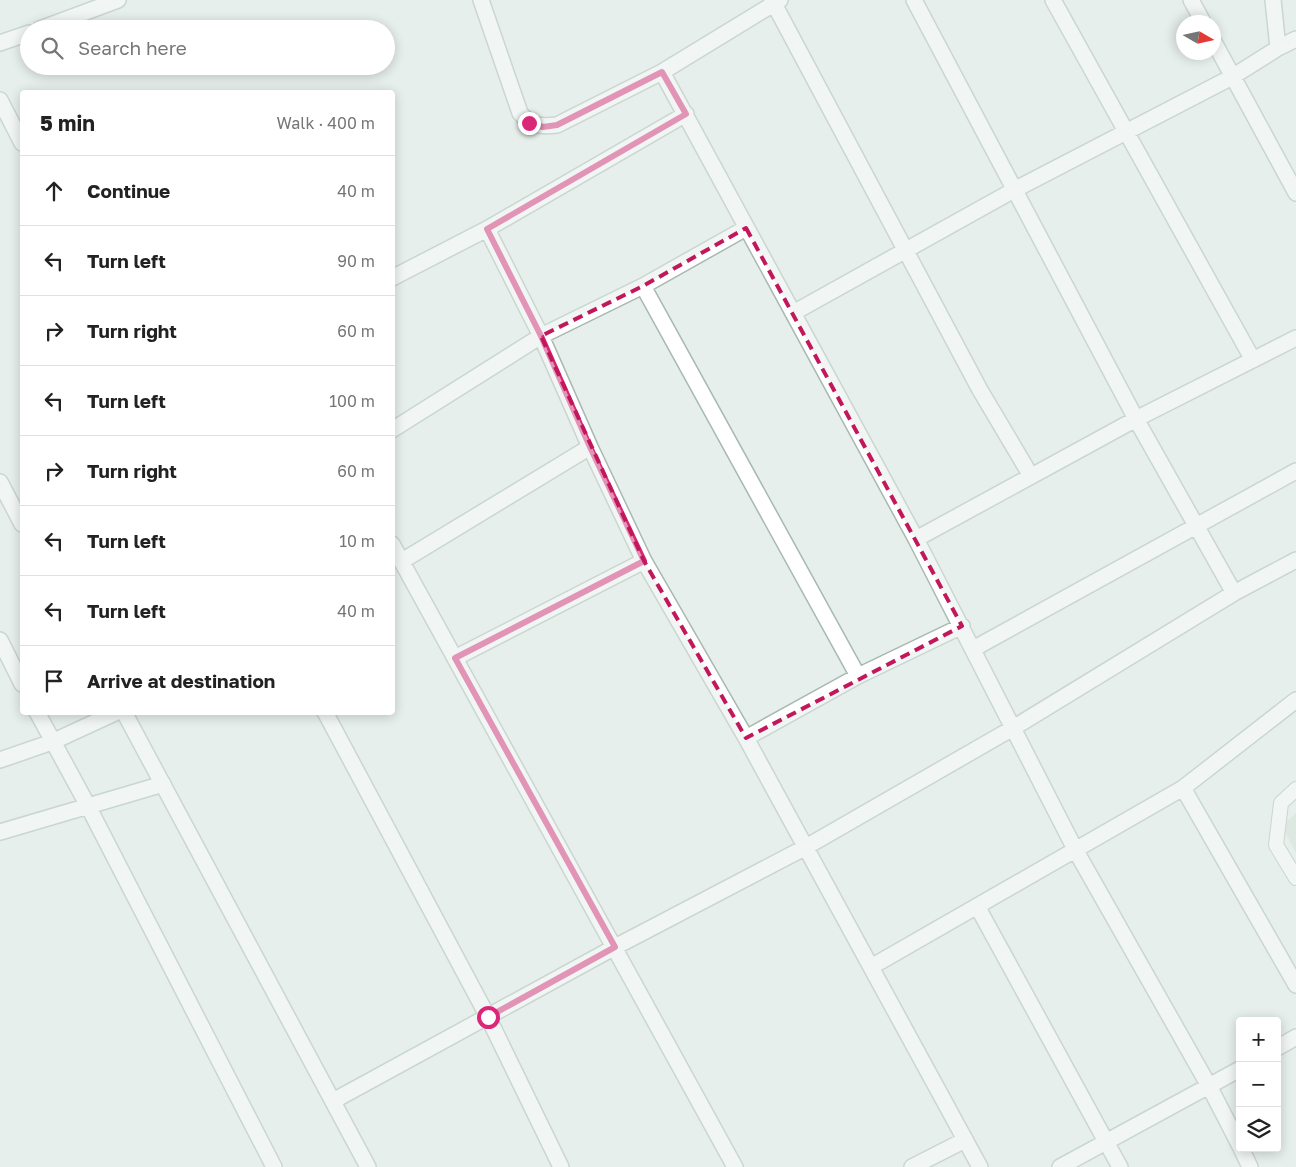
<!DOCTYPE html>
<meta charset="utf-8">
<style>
body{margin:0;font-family:"Golos Text",sans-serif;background:#f2f2f2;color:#222}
.controls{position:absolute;right:15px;bottom:15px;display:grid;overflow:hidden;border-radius:5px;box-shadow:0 2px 12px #0003}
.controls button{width:45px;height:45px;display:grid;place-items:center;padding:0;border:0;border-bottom:1px solid #e0e0e0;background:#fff;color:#222;font:25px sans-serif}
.compass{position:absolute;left:1176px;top:15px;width:45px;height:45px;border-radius:50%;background:#fff;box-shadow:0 2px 12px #0003;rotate:99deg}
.stop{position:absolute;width:15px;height:15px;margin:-11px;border:4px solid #db2777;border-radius:50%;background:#fff}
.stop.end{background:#db2777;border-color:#fff;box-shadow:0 1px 5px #0008}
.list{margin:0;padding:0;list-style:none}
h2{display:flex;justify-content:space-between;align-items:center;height:65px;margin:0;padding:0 20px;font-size:21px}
h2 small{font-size:16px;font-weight:400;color:#767676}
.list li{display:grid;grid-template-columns:32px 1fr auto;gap:15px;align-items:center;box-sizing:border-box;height:70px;padding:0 20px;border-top:1px solid #e0e0e0}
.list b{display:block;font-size:19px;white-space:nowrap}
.list em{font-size:16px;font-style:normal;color:#767676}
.icon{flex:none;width:28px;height:28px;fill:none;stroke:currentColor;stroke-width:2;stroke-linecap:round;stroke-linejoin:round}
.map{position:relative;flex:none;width:1296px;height:1167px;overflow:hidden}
.search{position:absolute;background:#fff;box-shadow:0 2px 12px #0003;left:20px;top:20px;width:375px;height:55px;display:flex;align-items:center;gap:12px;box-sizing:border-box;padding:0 18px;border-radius:28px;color:#767676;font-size:19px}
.panel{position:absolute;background:#fff;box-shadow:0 2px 12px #0003;left:20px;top:90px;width:375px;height:625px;border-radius:5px}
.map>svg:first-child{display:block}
.built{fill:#d4dfda}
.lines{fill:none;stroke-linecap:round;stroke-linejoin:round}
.service-casing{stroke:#a8b8b2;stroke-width:16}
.minor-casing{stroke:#a8b8b2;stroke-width:18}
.tertiary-casing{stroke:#a8b8b2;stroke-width:18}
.service{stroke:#fff;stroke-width:14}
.minor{stroke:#fff;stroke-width:15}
.tertiary{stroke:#fff;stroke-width:15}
.route{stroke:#db2777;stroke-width:6}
.marked{fill:none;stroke:#c2185b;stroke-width:4;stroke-dasharray:10 6;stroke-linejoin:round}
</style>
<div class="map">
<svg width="1296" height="1167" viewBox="0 0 1296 1167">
<rect width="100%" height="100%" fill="#e6efeb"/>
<path class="built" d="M 1296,813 L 1296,853 L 1282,826 Z"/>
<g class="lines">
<defs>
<path id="service" d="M 1296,789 L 1281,803 L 1276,845 L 1296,878"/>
<path id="minor" d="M 481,0 L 520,113 C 531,126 540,127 557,125 L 662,72 L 780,0
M 772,0 L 980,390 L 1031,476
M 914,0 L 1136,419 L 1234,593
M 1053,0 L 1253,360
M 1191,0 L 1203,22
M 1273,0 L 1278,48
M 40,29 L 118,0
M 1214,42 L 1296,193
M 0,43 L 29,33
M 662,72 L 916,539 L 1076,851 L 1209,1086 L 1240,1146
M 0,100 L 22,143
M 487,229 L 541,336 L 590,447 L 644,561 L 746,738 L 980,1167
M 392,278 L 487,229 L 686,114
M 643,286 L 858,676
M 793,313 L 1014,190 L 1232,77 L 1278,48 L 1296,39
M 392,430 L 541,336 L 643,286 L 746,228
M 916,539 L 1136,419 L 1296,338
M 392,544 L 735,1167
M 402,561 L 590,447
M 0,640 L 22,684
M 973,649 L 1296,471
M 455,658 L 644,561
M 37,712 L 88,806 L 274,1167
M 325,712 L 488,1017 L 561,1167
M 746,738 L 858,676 L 962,626
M 0,760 L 52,742 L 117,712
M 1183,788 L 1296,985
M 0,832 L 163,784
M 977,906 L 1120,1167
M 871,967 L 1183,788 L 1296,700
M 1277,1048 L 1296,1037
M 333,1101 L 615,947 L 806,847 L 1013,728 L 1234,593 L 1296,560
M 1241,1148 L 1250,1167
M 912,1167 L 965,1140
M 1060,1167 L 1240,1069"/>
<path id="tertiary" d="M 0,482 L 22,524
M 124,712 L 368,1167"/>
</defs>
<use href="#service" class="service-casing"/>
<use href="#minor" class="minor-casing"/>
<use href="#tertiary" class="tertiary-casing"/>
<use href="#service" class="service"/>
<use href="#minor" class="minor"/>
<use href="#tertiary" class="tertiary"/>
</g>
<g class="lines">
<path class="route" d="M 488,1017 L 615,947 L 455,658 L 644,561 L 590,447 L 541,336 L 487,229 L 686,114 L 662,72 L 557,125 L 543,127 L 529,123"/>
</g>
<path d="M0 0H1296V1167H0ZM 746,228 L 962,626 L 746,738 L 644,561 L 541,336 L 643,286 Z" fill="#e6efeb" fill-opacity=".55" fill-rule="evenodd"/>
<path class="marked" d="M 746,228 L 962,626 L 746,738 L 644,561 L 541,336 L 643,286 Z"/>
</svg>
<div class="controls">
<button>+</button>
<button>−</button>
<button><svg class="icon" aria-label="layers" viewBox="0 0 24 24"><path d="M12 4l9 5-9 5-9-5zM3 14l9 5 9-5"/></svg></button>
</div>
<svg class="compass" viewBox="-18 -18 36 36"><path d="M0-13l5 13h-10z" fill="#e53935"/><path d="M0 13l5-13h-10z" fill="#767676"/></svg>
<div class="stop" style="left:488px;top:1017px"></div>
<div class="stop end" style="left:529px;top:123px"></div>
<div class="search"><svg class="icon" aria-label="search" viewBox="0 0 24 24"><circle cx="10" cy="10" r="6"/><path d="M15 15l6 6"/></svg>Search here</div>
<section class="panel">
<h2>5 min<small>Walk · 400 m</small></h2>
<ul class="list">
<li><svg class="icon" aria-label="ahead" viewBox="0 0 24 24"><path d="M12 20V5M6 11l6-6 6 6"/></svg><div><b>Continue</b></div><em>40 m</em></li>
<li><svg class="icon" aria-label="left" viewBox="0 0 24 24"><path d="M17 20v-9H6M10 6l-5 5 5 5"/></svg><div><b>Turn left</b></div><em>90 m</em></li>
<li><svg class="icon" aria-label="right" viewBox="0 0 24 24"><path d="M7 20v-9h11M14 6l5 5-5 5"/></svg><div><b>Turn right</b></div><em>60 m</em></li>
<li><svg class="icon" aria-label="left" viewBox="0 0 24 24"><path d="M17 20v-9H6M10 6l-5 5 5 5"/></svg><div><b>Turn left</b></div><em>100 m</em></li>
<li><svg class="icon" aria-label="right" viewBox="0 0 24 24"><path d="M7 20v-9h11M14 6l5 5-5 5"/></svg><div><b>Turn right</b></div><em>60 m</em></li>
<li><svg class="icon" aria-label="left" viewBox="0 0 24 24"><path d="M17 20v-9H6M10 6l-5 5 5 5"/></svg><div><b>Turn left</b></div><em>10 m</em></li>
<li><svg class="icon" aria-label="left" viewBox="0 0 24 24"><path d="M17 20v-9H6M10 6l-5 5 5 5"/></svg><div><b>Turn left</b></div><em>40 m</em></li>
<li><svg class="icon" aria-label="arrive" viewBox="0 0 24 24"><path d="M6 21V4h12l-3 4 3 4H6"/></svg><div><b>Arrive at destination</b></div></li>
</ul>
</section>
</div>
